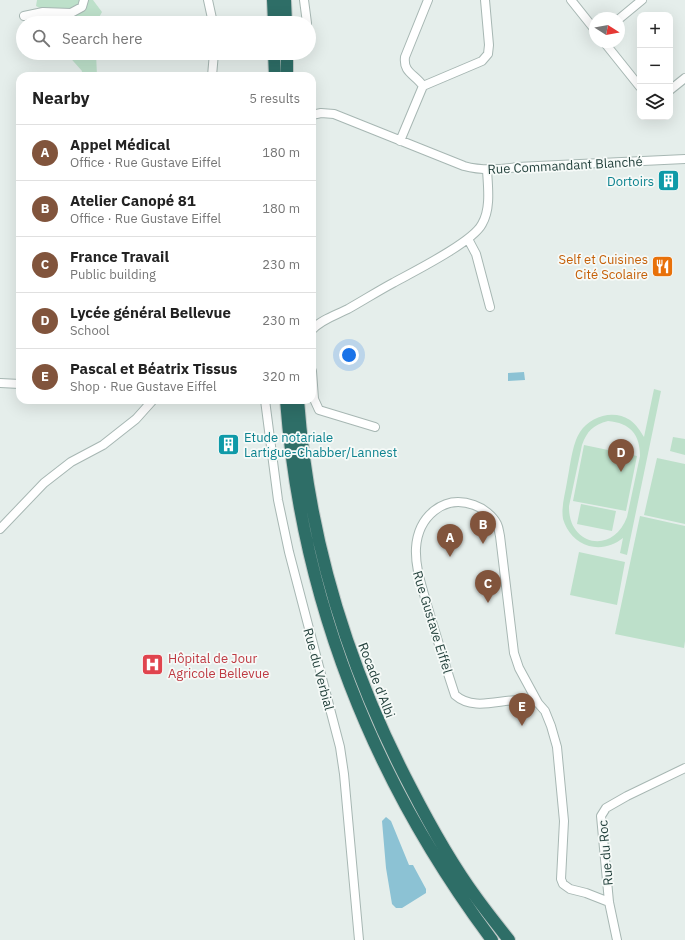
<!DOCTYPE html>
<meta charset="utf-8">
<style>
body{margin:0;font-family:"IBM Plex Sans",sans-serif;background:#f6f6f6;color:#222}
.controls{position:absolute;right:12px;top:12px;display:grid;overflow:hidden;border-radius:8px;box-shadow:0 4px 16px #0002}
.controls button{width:36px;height:36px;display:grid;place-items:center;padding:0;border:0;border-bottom:1px solid #e0e0e0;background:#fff;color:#222;font:20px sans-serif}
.compass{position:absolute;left:589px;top:12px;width:36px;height:36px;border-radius:50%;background:#fff;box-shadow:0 4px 16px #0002;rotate:101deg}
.you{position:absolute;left:349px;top:355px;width:14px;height:14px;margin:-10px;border:3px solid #fff;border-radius:50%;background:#1a73e8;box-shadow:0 0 0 6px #1a73e833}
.badge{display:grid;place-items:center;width:26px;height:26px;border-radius:50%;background:#81543c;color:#fff;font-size:13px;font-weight:700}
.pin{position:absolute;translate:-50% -33px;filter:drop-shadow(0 1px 2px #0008)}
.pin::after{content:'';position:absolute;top:21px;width:14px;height:12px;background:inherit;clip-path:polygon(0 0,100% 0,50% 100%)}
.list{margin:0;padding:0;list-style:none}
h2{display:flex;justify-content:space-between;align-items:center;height:52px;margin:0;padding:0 16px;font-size:17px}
h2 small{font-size:13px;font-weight:400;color:#767676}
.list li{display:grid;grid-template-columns:26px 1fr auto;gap:12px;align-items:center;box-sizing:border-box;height:56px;padding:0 16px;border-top:1px solid #e0e0e0}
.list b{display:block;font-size:15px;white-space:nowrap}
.list p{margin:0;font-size:13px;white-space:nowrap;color:#767676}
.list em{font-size:13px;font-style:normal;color:#767676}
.icon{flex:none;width:22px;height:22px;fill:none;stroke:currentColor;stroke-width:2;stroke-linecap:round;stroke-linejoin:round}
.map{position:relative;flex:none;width:685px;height:940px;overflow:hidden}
.search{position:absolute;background:#fff;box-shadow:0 4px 16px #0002;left:16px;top:16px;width:300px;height:44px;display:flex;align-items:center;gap:10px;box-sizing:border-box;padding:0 14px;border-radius:22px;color:#767676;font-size:15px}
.panel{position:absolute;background:#fff;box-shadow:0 4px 16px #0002;left:16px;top:72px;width:300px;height:332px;border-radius:12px}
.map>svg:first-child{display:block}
.green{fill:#bde0ca;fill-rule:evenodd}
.water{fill:#8cc2d4}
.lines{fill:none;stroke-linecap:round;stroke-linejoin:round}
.street-casing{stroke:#a7b7b3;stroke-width:10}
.highway-casing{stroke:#c1cac8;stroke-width:14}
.street{stroke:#fff;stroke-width:8}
.highway{stroke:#2e6e67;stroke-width:12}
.labels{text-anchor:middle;stroke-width:3.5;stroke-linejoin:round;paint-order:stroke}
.street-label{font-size:13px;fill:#23413c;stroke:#f6faf8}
.culture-label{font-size:13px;fill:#0d838f;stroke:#f6faf8;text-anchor:end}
.food-label{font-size:13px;fill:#c56008;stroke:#f6faf8;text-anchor:end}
.health-label{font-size:13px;fill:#be3a42;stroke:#f6faf8;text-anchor:start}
</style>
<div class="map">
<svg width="685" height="940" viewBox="0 0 685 940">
<rect width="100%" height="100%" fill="#e5eeeb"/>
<path class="green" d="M 37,0 L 93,0 L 102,12 L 96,23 L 62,23 L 62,20 L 36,6 Z
M 66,53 L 96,53 L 97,76 L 81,76 L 82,71 Z
M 654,389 L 661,391 L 627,555 L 620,553 L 623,538 C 613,546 601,549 589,546 C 576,542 567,532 563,519 C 561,507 565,494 567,482 C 570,468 572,444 580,432 C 590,416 614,409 630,420 C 637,425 640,431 644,437 ZM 608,421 C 630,423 640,434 640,456 L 627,517 C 613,555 568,546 569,506 L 582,445 C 587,431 593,425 608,421 Z
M 673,437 L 685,439 L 685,455 L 670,451 Z
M 584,445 L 637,456 L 626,511 L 573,501 Z
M 657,458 L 685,464 L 685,524 L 644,515 Z
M 581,504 L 616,511 L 612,531 L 577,524 Z
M 640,516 L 685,526 L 685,641 L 684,648 L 615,634 Z
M 579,552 L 625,562 L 617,605 L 570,595 Z"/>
<path class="water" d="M 524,372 L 525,380 L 508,381 L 508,373 Z
M 386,817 L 391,821 L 409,865 L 413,865 L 426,889 L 426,893 L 402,908 L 396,908 L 392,904 L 386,868 L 382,821 Z"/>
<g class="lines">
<defs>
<path id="street" d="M 208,0 L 213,23
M 304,0 L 307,23
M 571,0 L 595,30
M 24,16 L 43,12 L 71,13 L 82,7 L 84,0
M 619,19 L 642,0
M 604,42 L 640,87
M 212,76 L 214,53
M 423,86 L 482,61 L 488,54 L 489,45 L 485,0
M 423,86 C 415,74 403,73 405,57 L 428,0
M 670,90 L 685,78
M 312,115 L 321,113 L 334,114 L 464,166 C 482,171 499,170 517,167 L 685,159
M 400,141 L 423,86
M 468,239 L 476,254 L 490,307
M 312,330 C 320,320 336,315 348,309 C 364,300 378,291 393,283 C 413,272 473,242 482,224 C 491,209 488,187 487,170
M 312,371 L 314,399 L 319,410 L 375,427
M 0,383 L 20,384
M 265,400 L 278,500 L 289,552 L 340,747 L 344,774 L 359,940
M 0,529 L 44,483 L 71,462 L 103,445 L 136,419 L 153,400
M 538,703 C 532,701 526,700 519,700 C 498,700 473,711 455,695 C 445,665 436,635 427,605 C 422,586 415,568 416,548 C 418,517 443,494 474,505 C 483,508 493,516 497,524 C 499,528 499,532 500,536 L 514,653 L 519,668 L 538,703 L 545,711 L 551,726 L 557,747 L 564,821 L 561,879 L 563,884 L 570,889 L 586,893 L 609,902
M 617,940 L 609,902 L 601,816 L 606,808 L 627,796 L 685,768"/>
<path id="highway" d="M 273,0 L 274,23
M 285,0 L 286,23
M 274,53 L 275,76
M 287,53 L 287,76
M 286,400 C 301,599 373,781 492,940
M 298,400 C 308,536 348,668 411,788 C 430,825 451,863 476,897 C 486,911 498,926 509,940"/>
</defs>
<use href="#street" class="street-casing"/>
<use href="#highway" class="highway-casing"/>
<use href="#street" class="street"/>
<use href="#highway" class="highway"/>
</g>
<defs>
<symbol id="building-square" viewBox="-11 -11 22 22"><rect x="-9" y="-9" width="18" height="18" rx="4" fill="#0f9aa8" stroke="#f6faf8"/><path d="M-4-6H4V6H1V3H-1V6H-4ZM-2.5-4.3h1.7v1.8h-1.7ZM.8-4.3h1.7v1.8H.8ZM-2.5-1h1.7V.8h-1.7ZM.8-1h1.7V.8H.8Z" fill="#fff"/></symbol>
<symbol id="restaurant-square" viewBox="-11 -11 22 22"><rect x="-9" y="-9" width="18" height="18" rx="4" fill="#e8710a" stroke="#f6faf8"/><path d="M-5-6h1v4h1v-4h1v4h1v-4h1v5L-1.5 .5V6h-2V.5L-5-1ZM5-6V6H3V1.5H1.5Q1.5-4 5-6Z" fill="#fff"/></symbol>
<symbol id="hospital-square" viewBox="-11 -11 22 22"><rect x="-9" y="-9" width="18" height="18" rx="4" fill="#e0444e" stroke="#f6faf8"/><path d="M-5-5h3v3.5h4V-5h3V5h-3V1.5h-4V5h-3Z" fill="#fff"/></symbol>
</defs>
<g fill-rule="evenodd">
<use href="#building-square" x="656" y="168" width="25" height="25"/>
<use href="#restaurant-square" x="650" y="254" width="25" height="25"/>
<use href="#building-square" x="216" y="432" width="25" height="25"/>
<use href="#hospital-square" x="140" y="652" width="25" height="25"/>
</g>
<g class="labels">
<g class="street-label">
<text transform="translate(565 165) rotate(-3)" y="5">Rue Commandant Blanché</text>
<text transform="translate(433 622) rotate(73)" y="5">Rue Gustave Eiffel</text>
<text transform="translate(319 669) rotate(75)" y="5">Rue du Verbial</text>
<text transform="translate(377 680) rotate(69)" y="5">Rocade d'Albi</text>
<text transform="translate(605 853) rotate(-95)" y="5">Rue du Roc</text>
</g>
<g class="culture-label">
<text x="654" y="186">Dortoirs</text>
<text x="244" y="442" text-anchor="start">Etude notariale<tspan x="244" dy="15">Lartigue-Chabber/Lannest</tspan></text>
</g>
<g class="food-label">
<text x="648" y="264">Self et Cuisines<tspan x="648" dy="15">Cité Scolaire</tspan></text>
</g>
<g class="health-label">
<text x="168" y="663">Hôpital de Jour<tspan x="168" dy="15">Agricole Bellevue</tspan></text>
</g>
</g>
</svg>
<div class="controls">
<button>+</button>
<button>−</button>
<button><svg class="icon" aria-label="layers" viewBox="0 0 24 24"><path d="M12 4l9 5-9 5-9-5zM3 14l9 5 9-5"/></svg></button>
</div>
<svg class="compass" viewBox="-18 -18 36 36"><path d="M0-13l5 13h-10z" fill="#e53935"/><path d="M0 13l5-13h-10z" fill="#767676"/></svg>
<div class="you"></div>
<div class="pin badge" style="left:450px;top:557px">A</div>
<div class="pin badge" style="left:483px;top:544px">B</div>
<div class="pin badge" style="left:488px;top:603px">C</div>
<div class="pin badge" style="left:621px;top:472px">D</div>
<div class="pin badge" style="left:522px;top:726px">E</div>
<div class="search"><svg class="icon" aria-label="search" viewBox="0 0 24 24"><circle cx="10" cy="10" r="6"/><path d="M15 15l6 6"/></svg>Search here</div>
<section class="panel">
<h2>Nearby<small>5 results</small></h2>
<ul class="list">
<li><span class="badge">A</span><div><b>Appel Médical</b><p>Office · Rue Gustave Eiffel</p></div><em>180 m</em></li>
<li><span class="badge">B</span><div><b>Atelier Canopé 81</b><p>Office · Rue Gustave Eiffel</p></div><em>180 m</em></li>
<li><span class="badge">C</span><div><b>France Travail</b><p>Public building</p></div><em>230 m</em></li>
<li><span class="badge">D</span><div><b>Lycée général Bellevue</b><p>School</p></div><em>230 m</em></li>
<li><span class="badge">E</span><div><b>Pascal et Béatrix Tissus</b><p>Shop · Rue Gustave Eiffel</p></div><em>320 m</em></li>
</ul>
</section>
</div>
